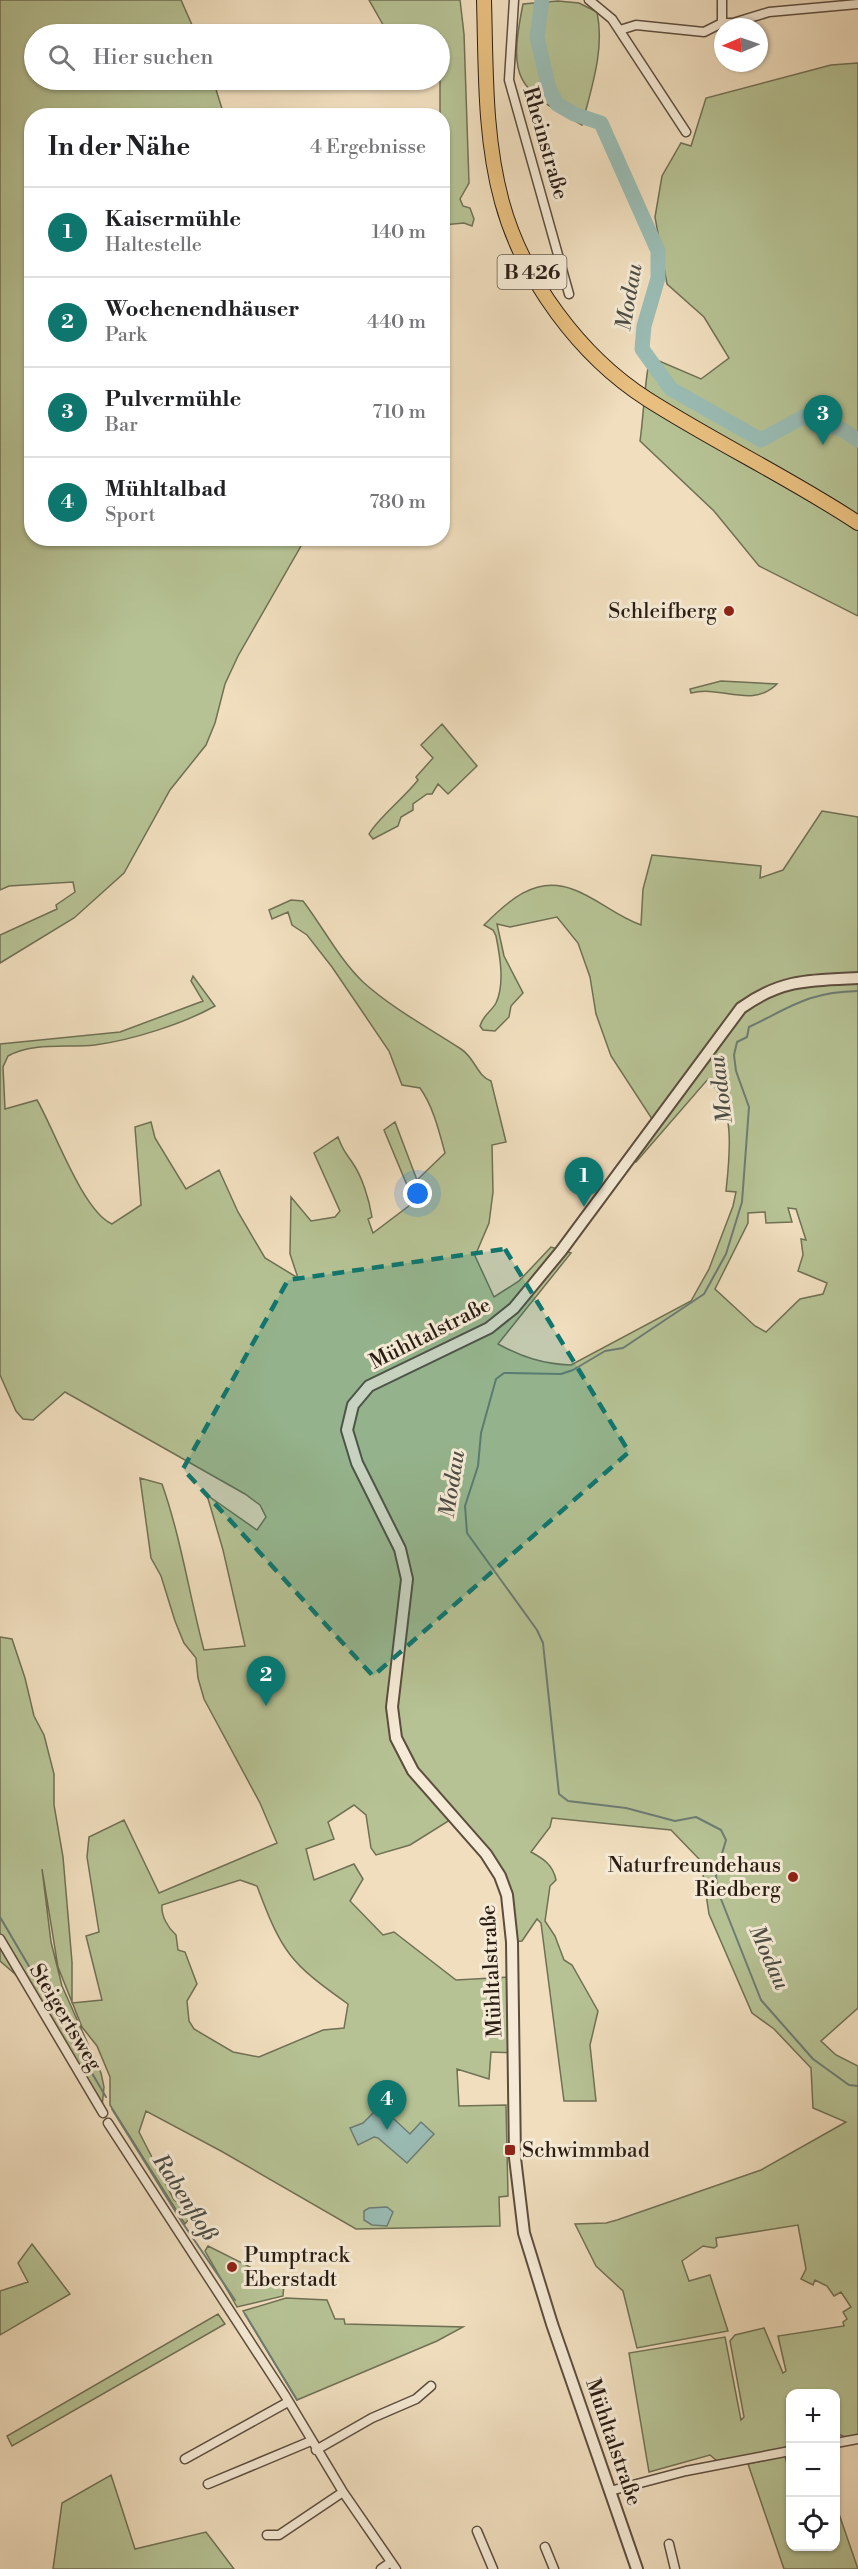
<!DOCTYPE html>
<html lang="de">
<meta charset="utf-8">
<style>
body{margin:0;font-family:"Libre Bodoni",serif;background:#f6f6f6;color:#202124}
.controls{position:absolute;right:18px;bottom:18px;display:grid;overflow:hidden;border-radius:12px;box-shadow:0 2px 4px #0004}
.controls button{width:54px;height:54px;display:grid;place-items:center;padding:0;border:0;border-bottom:2px solid #e0e0e0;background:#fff;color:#202124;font:30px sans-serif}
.compass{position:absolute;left:714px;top:18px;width:54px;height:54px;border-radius:50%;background:#fff;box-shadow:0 2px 4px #0004;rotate:268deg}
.you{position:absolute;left:418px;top:1194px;width:21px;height:21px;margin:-15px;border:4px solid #fff;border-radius:50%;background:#1a73e8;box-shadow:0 0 0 9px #1a73e833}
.badge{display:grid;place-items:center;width:39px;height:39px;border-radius:50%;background:#0f766e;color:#fff;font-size:20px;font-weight:700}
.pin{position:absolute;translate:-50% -50px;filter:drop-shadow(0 2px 3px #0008)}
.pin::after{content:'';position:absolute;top:32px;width:21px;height:18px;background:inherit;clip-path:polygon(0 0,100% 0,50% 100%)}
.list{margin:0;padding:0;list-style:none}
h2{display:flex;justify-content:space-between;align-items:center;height:78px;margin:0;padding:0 24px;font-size:26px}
h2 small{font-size:20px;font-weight:400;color:#757577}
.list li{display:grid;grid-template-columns:39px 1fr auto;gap:18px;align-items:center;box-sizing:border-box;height:90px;padding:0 24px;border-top:2px solid #e0e0e0}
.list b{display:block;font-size:22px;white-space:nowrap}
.list p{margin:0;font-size:20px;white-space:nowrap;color:#757577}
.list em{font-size:20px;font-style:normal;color:#757577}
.icon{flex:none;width:33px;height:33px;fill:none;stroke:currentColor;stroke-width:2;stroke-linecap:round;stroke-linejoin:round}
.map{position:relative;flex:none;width:858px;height:2569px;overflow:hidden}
.search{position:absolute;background:#fff;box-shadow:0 2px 4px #0004;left:24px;top:24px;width:426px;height:66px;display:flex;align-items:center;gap:15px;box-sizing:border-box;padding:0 21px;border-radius:33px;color:#757577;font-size:22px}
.panel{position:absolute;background:#fff;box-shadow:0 2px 4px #0004;left:24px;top:108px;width:426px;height:438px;border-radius:24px}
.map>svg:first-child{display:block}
.green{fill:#b6c294;stroke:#707054;stroke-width:1.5;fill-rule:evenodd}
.water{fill:#9abcb4;stroke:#6d7c74;stroke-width:1.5}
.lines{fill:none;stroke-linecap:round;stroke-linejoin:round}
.stream{stroke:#6d7c74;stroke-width:2}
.river{stroke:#9abcb4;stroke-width:15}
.minor-casing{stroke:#5c4d3e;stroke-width:11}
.tertiary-casing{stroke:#5c4d3e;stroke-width:14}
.primary-casing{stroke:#2a1d14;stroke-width:16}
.minor{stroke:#f5ead5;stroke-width:8}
.tertiary{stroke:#f5ead5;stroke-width:10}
.primary{stroke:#e8bf7f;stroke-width:14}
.marked{fill:#0f766e;fill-opacity:0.2;stroke:#0f766e;stroke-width:4.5;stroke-dasharray:12 8;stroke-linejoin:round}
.poi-dot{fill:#8f2418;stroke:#f5ead5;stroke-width:2}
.labels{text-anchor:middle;stroke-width:6;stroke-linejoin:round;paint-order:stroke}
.shield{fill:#f5ead5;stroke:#675a4e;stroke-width:1.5}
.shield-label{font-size:20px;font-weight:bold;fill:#2a1d14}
.street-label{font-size:21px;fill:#2a1d14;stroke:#f5ead5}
.poi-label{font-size:21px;fill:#2a1d14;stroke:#f5ead5;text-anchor:end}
.water-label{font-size:22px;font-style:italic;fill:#4c4d44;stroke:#f5ead5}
</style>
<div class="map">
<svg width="858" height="2569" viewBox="0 0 858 2569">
<rect width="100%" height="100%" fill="#f0debe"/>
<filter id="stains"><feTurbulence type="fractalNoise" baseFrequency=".00333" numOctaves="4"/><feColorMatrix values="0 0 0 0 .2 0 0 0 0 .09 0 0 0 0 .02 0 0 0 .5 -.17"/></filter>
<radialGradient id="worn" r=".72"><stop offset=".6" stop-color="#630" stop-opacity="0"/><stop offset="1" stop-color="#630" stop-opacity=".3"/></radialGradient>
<path class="green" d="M 0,0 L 181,0 L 196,34 L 34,34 L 34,80 L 213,80 L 224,115 L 32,116 L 32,538 L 305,539 L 238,656 L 225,684 L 215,723 L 206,745 L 170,790 L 124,873 L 74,918 L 0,963 L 0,935 L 57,909 L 56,905 L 75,892 L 73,882 L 9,886 L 0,890 Z
M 369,0 L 460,0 L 464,34 L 469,183 L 460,199 L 463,206 L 470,208 L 474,219 L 472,226 L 464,223 L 443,225 L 442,116 L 440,115 L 440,34 L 397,34 L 386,30 Z
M 558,1 L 579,3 L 597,12 C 605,50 591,89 582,125 C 516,89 508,79 523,4 Z
M 858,63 L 858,616 L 759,566 L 714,511 L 640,441 C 644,413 644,385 650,357 L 701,379 L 729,358 L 704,317 L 667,284 L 655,217 L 662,176 L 681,143 L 691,146 L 706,98 L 831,65 Z
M 721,681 L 777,684 C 752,709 721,685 691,693 L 690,689 Z
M 442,724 L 477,766 L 448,794 L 438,784 L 432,794 L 427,794 L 413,804 L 413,810 L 401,817 L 398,826 L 373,839 L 369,834 C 378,818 405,797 418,780 L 416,777 L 433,758 L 421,745 Z
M 822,811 L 858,817 L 858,2008 L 821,2041 L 836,2055 L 858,2066 L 858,2439 L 852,2440 L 836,2433 L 836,2394 L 790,2394 L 790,2448 L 717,2461 L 710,2455 L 649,2472 L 629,2353 L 725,2337 L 741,2420 L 744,2417 L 730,2341 L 735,2335 L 764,2328 L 783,2373 L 786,2371 L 778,2336 L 844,2326 L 843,2322 L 847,2319 L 843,2312 L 851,2307 L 841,2292 L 834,2296 L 827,2286 L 815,2280 L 813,2285 L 801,2279 L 806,2269 L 798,2225 L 716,2238 L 717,2246 L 714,2248 L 703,2246 L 682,2261 L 689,2281 L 710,2275 L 728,2331 L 637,2348 L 623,2291 L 596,2266 L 575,2224 L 606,2223 L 617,2220 L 761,2170 L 846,2122 L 813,2108 L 811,2068 L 774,2029 L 752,2013 L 709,1914 L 701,1861 L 671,1830 L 552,1818 L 550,1827 L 531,1852 C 544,1859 553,1865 556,1880 L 550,1886 L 545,1921 L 555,1936 L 564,1960 L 572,1965 L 598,2011 L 590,2045 L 596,2101 L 564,2101 L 541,1923 L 537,1919 L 522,1941 L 512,1942 L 504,1885 L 453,1818 L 410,1845 L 376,1855 L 371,1848 L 366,1815 L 354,1805 L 328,1822 L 334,1839 L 306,1849 L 314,1880 L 354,1864 L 363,1879 L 350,1901 L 383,1935 L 394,1932 L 456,1980 L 512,1977 L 514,2053 L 491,2052 L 489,2079 L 457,2069 L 459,2106 L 506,2105 L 508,2196 L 499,2197 L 500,2226 L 356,2229 L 221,2151 L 146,2111 L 139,2132 L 174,2200 L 194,2212 L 185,2224 L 110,2105 L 110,2077 L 97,2046 L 82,2027 L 58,1967 L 42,1869 L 51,1942 L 62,1986 L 101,2073 L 104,2087 L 102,2107 L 29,1986 L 0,1961 L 0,1637 L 12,1639 L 25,1678 L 34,1716 L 44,1735 L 54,1774 L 54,1805 L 63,1857 L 72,1962 L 72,2003 L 102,2000 L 86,1936 L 99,1932 L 87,1857 L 89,1837 L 124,1820 L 159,1893 L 277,1843 L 260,1803 L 204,1699 L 198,1678 L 196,1658 L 184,1643 L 175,1621 L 161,1576 L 151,1558 L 140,1478 L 162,1484 C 181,1538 189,1594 204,1650 L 245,1646 L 223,1550 L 207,1495 L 257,1530 L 266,1517 L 260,1505 L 245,1494 L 65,1392 L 33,1420 L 23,1419 L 16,1411 L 0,1375 L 0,1044 L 120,1032 L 203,1001 L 191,981 L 193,976 L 215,1006 C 183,1024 132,1040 95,1045 C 68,1048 32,1042 8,1056 L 3,1067 L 5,1109 L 37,1100 C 54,1129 83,1212 112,1224 L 141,1205 L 135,1127 L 151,1122 L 155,1138 L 186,1189 L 219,1170 L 238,1212 L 265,1258 L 298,1278 L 290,1254 L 291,1197 L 311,1221 L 335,1217 L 340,1211 L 314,1153 L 338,1137 C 342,1148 345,1152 352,1162 C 362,1176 369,1199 372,1217 L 368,1219 L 373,1233 L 414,1202 L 384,1130 L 395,1122 L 417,1180 L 445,1153 C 439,1131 433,1106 420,1088 L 402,1085 L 389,1051 L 332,967 L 307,935 L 292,925 L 288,912 L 272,919 L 269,910 L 291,900 L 303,901 C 323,927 339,959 363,982 C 393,1009 429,1028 461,1049 C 475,1058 477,1076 491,1081 L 506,1142 L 492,1145 L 493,1192 L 489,1223 L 475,1256 L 494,1297 L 519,1281 L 551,1247 L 571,1253 L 498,1344 C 522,1357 543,1364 571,1365 L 691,1301 L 709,1269 L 733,1206 L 736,1192 L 726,1191 C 730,1152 736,1109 708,1079 L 636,1162 L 627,1162 L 656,1125 L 611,1056 L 596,1014 L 590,977 L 578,943 L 557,917 L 510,927 L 497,924 L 504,956 L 523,993 L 511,1006 L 509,1017 L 495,1031 L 483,1030 L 480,1026 C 483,1015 491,1012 496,1003 C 505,984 500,956 496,936 L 493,930 L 484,925 C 507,902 535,875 572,889 C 596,897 615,916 641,925 L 643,889 L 652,855 L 761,866 L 760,878 L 783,870 ZM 788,1208 L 796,1209 L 806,1240 L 801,1239 L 803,1255 L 798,1271 L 827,1283 L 823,1294 L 800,1299 L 766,1332 L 755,1326 L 715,1289 L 748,1223 L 748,1213 L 765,1212 L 766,1223 L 792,1222 ZM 240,1880 L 257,1886 C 282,1953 290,1963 348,2004 L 344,2028 L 323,2030 L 259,2057 L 233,2052 L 194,2029 L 189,2021 L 187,2001 L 197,1984 L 185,1952 L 178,1950 L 176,1935 C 168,1928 161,1916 162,1905 Z
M 32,2244 L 70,2294 L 0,2335 L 0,2291 L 28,2282 L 18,2263 Z
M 208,2246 L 284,2284 L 283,2296 L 237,2307 L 205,2251 Z
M 286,2298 L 327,2300 L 335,2319 L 344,2319 L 345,2324 L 463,2327 L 437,2341 L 297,2400 L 243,2311 Z
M 218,2314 L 225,2324 L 12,2446 L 7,2436 Z
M 785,2456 L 790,2477 L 790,2546 L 836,2546 L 836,2512 L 838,2511 L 858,2569 L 784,2569 L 748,2464 Z
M 111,2475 L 135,2549 L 206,2532 L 234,2569 L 53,2569 L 62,2503 Z"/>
<path class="water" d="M 380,2106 L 410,2134 L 421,2122 L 434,2134 L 407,2163 L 378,2138 L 374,2137 L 358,2145 L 350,2128 L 363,2123 Z
M 387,2207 L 393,2212 L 387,2226 L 372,2225 L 364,2220 L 364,2211 L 369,2208 Z"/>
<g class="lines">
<path class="stream" d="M 858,991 C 808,992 791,1007 749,1027 L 747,1037 L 737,1042 L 734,1055 L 736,1071 L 749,1107 L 742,1202 L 726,1254 L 704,1294 L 623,1348 L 605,1351 L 573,1370 L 561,1374 L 504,1373 L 496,1379 L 481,1433 L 478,1466 L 465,1506 L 467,1533 L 537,1630 L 543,1643 L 559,1794 L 568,1801 L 626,1808 L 675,1821 L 696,1817 L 721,1830 L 726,1840 L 716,1874 L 717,1889 L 761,2000 L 813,2059 L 849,2085 L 858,2086
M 0,1917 L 106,2097
M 112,2109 L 182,2222 L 235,2300
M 245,2314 L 297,2400"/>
<path class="river" d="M 542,0 L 537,37 L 549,89 L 557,104 L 574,114 L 601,123 L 658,251 L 658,278 L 644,326 L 642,349 L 671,389 L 761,440 L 803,417 L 843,430 L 858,440"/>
<defs>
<path id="minor" d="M 514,0 L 509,80 L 569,294
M 589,0 L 612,19 L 686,132
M 722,0 L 722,23
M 620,30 L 636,25 L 704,32 L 722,23 L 733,23 L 769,12 L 858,4
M 0,1939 L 103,2113
M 108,2123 L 286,2397 L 343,2492 L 396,2569
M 836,2443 L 858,2439
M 316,2450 L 372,2418 L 416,2399 L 431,2386
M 185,2459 L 288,2402
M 208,2484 L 311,2441
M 610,2491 L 686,2471 L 790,2451
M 477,2531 L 493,2569
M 267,2535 L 279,2535 L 343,2492
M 669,2544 L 675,2569
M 545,2547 L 554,2569
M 381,2569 L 391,2562"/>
<path id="tertiary" d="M 637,2569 L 552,2324 L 524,2233 L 515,2158 L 512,1942 L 507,1895 L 500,1876 L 486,1854 L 413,1771 L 396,1738 L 392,1707 L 407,1579 L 400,1549 L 357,1463 L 347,1430 L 353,1405 L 369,1386 L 489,1328 L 514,1308 L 561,1251 L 741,1008 C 781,979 811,980 858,978"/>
<path id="primary" d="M 484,0 C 486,68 484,136 502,202 C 523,279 580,356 647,399 C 716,443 790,478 858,523"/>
</defs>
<use href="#minor" class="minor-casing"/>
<use href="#tertiary" class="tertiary-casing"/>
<use href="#primary" class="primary-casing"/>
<use href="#minor" class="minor"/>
<use href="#tertiary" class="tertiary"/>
<use href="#primary" class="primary"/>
</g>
<path class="marked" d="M 505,1249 L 629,1452 L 373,1676 L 183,1469 L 288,1280 Z"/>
<g class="poi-dot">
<circle cx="729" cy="611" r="6"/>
<circle cx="793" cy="1877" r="6"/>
<rect x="504" y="2144" width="12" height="12" rx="3"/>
<circle cx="232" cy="2267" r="6"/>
</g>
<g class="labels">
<rect class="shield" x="497.5" y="255" width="69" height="34" rx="4.5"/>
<g class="shield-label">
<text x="532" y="279">B 426</text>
</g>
<g class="street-label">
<text transform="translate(546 143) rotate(74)" y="7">Rheinstraße</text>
<text transform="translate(430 1333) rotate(-27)" y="7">Mühltalstraße</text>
<text transform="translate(491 1971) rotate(-93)" y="7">Mühltalstraße</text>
<text transform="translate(66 2017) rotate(59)" y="7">Steigertsweg</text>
<text transform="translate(614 2442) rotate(71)" y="7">Mühltalstraße</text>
</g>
<g class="poi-label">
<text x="717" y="618">Schleifberg</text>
<text x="781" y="1872">Naturfreundehaus<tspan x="781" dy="24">Riedberg</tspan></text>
<text x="522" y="2157" text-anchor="start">Schwimmbad</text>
<text x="244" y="2262" text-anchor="start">Pumptrack<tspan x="244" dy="24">Eberstadt</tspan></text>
</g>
<g class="water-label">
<text transform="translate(628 297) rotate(-80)" y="8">Modau</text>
<text transform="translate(720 1090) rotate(-97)" y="8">Modau</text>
<text transform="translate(451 1484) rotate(-81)" y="8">Modau</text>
<text transform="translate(770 1957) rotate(66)" y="8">Modau</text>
<text transform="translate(186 2197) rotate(57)" y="8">Rabenfloß</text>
</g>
</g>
<rect width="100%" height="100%" filter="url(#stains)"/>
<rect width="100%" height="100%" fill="url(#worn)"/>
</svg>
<div class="controls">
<button>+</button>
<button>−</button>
<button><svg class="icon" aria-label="locate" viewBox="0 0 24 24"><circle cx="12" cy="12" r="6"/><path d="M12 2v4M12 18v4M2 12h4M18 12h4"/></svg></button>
</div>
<svg class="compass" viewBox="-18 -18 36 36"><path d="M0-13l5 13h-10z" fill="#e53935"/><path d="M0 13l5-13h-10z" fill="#757577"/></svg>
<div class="you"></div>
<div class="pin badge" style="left:584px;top:1207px">1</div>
<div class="pin badge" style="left:266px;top:1706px">2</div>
<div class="pin badge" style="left:823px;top:445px">3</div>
<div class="pin badge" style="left:387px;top:2130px">4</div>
<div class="search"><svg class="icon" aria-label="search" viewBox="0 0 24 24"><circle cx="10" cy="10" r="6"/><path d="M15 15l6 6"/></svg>Hier suchen</div>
<section class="panel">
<h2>In der Nähe<small>4 Ergebnisse</small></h2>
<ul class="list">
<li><span class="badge">1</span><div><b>Kaisermühle</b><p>Haltestelle</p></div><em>140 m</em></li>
<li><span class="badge">2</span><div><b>Wochenendhäuser</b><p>Park</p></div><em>440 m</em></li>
<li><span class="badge">3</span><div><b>Pulvermühle</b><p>Bar</p></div><em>710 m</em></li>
<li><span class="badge">4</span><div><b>Mühltalbad</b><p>Sport</p></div><em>780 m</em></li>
</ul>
</section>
</div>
